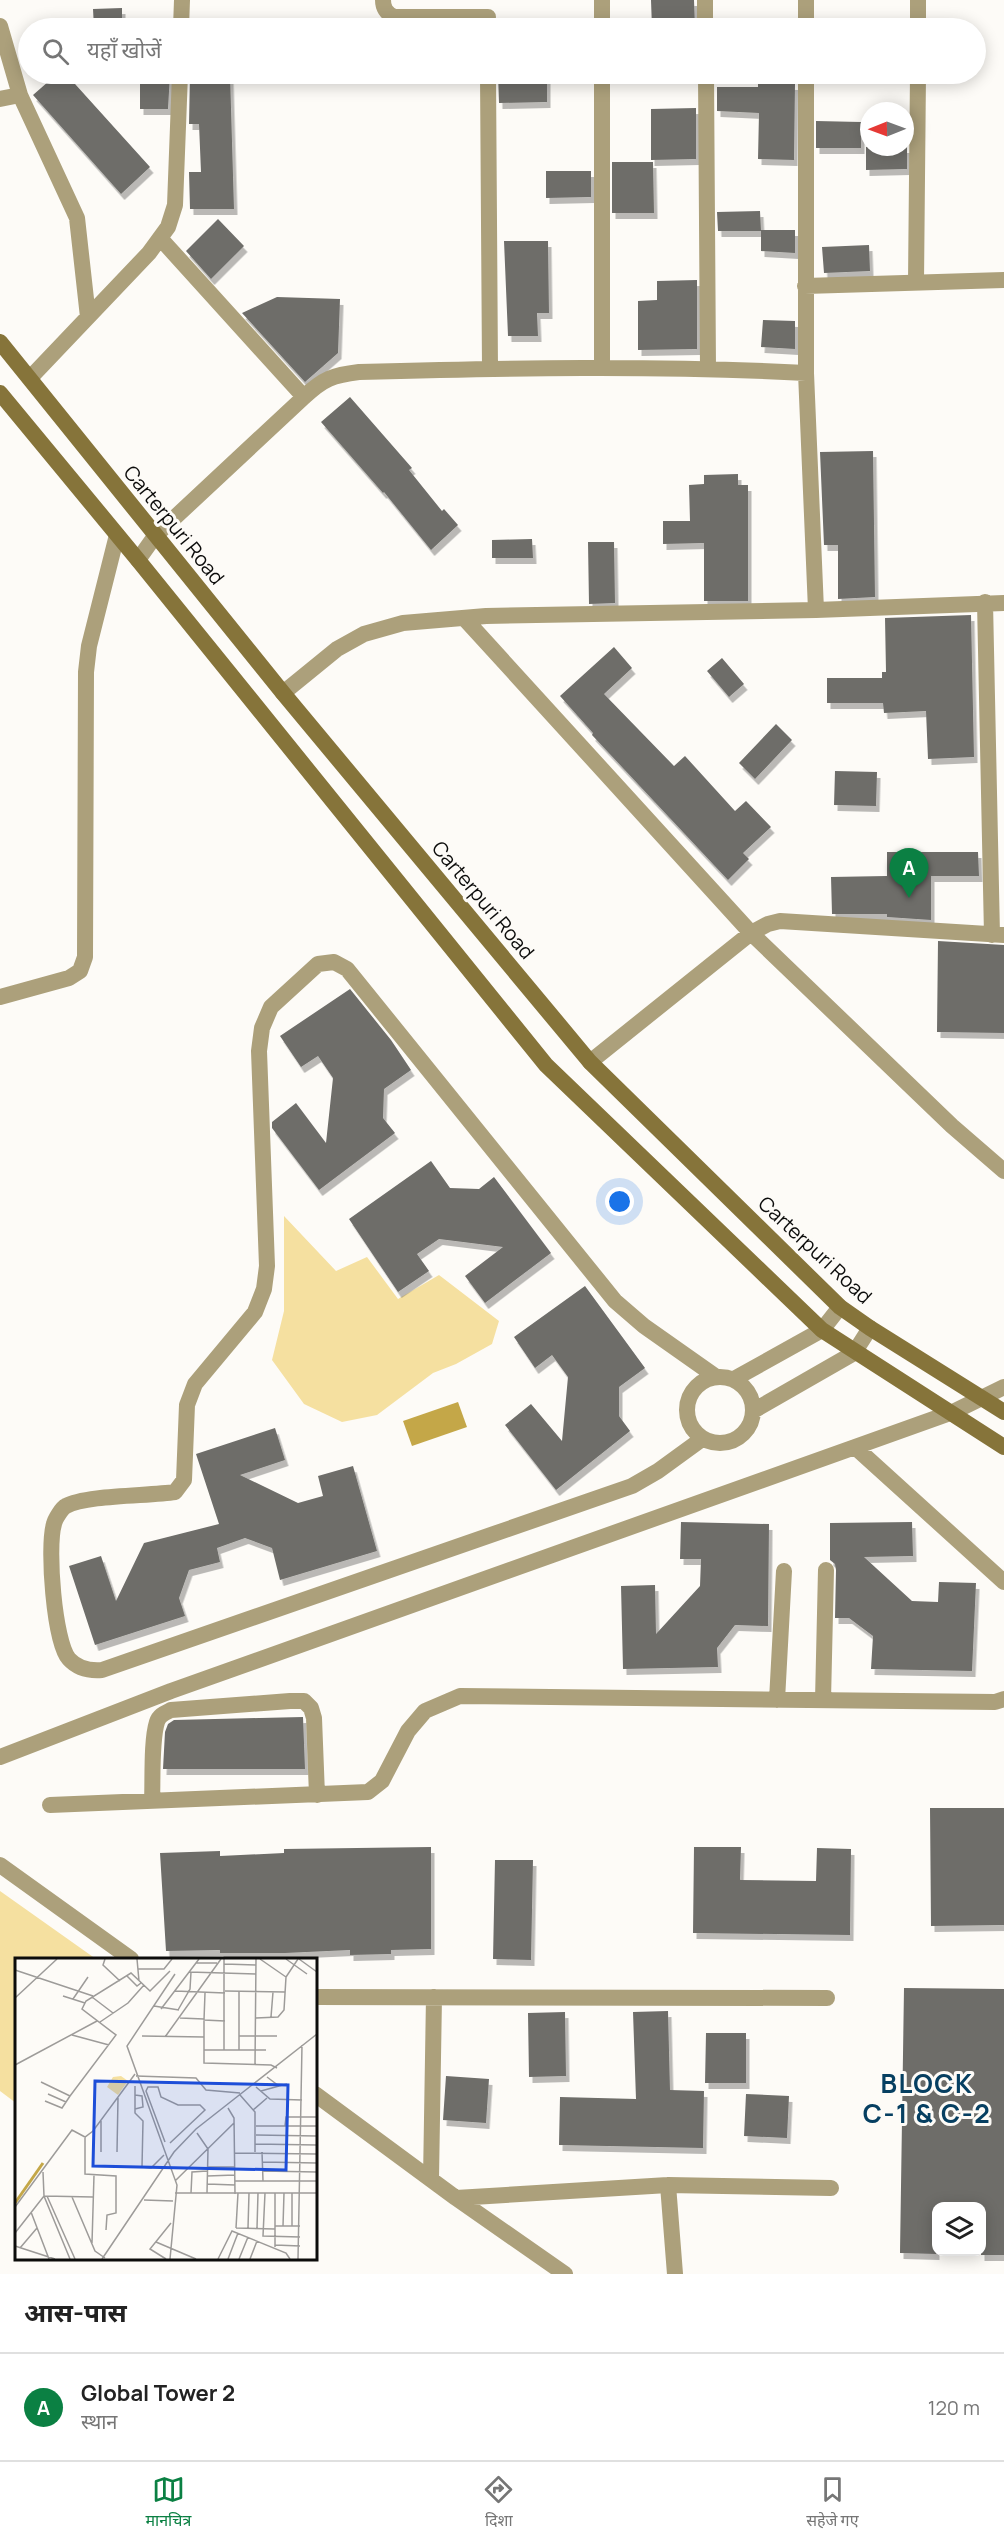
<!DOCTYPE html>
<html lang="hi">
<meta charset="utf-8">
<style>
body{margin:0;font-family:Manrope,"Noto Sans Devanagari",sans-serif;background:#f2f2f2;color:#222}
.controls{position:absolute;right:18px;bottom:18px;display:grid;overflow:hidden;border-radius:12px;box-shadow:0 3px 15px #0003}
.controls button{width:54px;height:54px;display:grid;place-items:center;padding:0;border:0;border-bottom:2px solid #e0e0e0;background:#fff;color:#222;font:30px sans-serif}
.compass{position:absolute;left:860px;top:102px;width:54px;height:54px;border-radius:50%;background:#fff;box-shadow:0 3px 15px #0003;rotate:269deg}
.you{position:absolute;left:620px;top:1202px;width:21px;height:21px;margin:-15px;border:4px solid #fff;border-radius:50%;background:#1a73e8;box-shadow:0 0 0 9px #1a73e833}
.badge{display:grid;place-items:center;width:39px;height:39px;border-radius:50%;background:#0b8043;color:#fff;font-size:20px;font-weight:700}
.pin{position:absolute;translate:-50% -50px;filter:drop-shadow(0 2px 3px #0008)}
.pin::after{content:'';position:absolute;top:32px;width:21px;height:18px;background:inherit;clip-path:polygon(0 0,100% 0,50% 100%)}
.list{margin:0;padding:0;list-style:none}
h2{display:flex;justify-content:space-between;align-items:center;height:78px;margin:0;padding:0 24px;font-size:26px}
h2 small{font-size:20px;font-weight:400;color:#767676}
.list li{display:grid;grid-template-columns:39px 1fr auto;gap:18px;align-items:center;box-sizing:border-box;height:108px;padding:0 24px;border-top:2px solid #e0e0e0}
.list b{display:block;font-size:22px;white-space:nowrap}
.list p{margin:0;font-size:20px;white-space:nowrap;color:#767676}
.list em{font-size:20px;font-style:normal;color:#767676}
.icon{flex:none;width:33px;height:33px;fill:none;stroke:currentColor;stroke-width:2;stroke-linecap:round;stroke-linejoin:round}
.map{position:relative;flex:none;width:1004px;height:2274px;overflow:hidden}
.search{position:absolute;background:#fff;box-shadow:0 3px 15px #0003;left:18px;right:18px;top:18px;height:66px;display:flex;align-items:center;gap:15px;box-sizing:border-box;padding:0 21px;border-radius:33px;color:#767676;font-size:22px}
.sheet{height:186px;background:#fff}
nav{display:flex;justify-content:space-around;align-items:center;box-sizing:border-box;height:84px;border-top:2px solid #e0e0e0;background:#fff;font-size:16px;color:#767676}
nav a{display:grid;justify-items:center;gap:3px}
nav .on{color:#0b8043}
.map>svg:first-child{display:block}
.green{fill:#f5e0a0}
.water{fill:#c4a748}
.building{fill:#6e6d69;filter:url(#shadow)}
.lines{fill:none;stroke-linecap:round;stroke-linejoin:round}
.minor{stroke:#aca07b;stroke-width:16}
.secondary{stroke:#86743a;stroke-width:16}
.labels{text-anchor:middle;stroke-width:6;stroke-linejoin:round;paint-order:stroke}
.street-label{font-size:20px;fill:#0c0c0b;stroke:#fdfbf7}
.district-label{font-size:26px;font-weight:bold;letter-spacing:1.5px;fill:#063f61;stroke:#fdfbf7}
.inset-river{fill:none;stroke:#c4a748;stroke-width:3}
.inset-road{fill:none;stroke:#9d9b99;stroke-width:1.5}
.view{fill:#1d4ed8;fill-opacity:0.15;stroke:#1d4ed8;stroke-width:3}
.inset-edge{fill:none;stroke:#0c0c0b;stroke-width:3}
</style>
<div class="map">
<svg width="1004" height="2274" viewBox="0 0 1004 2274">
<defs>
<filter id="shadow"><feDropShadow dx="3.5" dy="6" stdDeviation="0" flood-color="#0004"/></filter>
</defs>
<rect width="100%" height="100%" fill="#fdfbf7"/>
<path class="green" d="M 284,1216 L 336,1271 L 367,1257 L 398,1299 L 439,1275 L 499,1321 L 492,1344 L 456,1364 L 433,1373 L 377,1415 L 342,1422 L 304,1404 L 272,1360 L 284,1311 Z
M 0,1891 L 96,1959 L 16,1959 L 16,2103 L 0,2091 Z"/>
<path class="water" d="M 458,1402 L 467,1427 L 412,1446 L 403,1421 Z"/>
<path class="building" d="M 651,0 L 694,0 L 695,28 L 652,28 Z
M 122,8 L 122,28 L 94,28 L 93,9 Z
M 57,74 L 66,74 L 150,167 L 121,194 L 33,95 Z
M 140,74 L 170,74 L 168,109 L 140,109 Z
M 190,74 L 230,74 L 234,209 L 190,209 L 189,172 L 201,172 L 199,124 L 189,124 Z
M 498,74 L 547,74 L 547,102 L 499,103 Z
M 758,83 L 795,84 L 794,160 L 758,159 L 759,113 L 717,111 L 717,87 L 758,87 Z
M 696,108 L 696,159 L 651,160 L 651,109 Z
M 816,121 L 861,122 L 861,148 L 816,148 Z
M 866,147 L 907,147 L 907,169 L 866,170 Z
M 612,162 L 653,162 L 654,213 L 612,213 Z
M 546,171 L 591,171 L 591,197 L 546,198 Z
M 760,211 L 761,231 L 718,231 L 717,212 Z
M 218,219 L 244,246 L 211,279 L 186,251 Z
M 761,230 L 795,230 L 795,253 L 761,251 Z
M 504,241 L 548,241 L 549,313 L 537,313 L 538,336 L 508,336 Z
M 869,245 L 870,271 L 824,273 L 822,247 Z
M 697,280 L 697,349 L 638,350 L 638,301 L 657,300 L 657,281 Z
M 277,297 L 340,299 L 338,353 L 305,382 L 242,313 Z
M 763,320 L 795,321 L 795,349 L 761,347 Z
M 350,397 L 412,468 L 409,470 L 442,511 L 444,509 L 458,525 L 431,550 L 384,492 L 383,493 L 321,422 Z
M 873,451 L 875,597 L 838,599 L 838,545 L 824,545 L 820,452 Z
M 738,474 L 738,485 L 748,485 L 748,601 L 704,601 L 704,543 L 663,544 L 663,521 L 690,521 L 689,485 L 704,484 L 704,475 Z
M 532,539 L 533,558 L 492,558 L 492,540 Z
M 588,542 L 614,542 L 615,603 L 589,604 Z
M 971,615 L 974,757 L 928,759 L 926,711 L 884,713 L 883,703 L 827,703 L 827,678 L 882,678 L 882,672 L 886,672 L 885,618 Z
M 614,647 L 632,668 L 604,694 L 674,766 L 685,756 L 735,811 L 746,801 L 771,827 L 743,853 L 749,859 L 728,880 L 592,735 L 593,733 L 560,696 Z
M 722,658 L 744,684 L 729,697 L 707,671 Z
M 776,724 L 792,740 L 755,779 L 739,763 Z
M 835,771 L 877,772 L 876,806 L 834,805 Z
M 887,852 L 978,852 L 979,876 L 931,876 L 931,920 L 887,917 L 887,914 L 832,914 L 831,877 L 887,876 Z
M 938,941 L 1004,945 L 1004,1033 L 937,1032 Z
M 350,989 L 391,1040 L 411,1070 L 384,1089 L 383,1118 L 395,1133 L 319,1190 L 272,1128 L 272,1122 L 296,1103 L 326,1143 L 333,1078 L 318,1056 L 301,1067 L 280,1036 Z
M 431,1161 L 450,1188 L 479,1189 L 494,1177 L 551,1253 L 485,1303 L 465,1276 L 503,1247 L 439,1239 L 417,1254 L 429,1271 L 398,1292 L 349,1219 Z
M 585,1286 L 645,1368 L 619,1387 L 619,1416 L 630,1431 L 556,1490 L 505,1425 L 531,1404 L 562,1441 L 568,1377 L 552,1355 L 535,1368 L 514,1337 Z
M 275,1428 L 285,1460 L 240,1475 L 298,1503 L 323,1496 L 318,1476 L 353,1466 L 377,1551 L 280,1580 L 272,1548 L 245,1538 L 217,1548 L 220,1562 L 189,1570 L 179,1598 L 185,1616 L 95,1645 L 69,1566 L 101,1556 L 116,1601 L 144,1543 L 219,1524 L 196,1454 Z
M 681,1522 L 769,1524 L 768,1626 L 735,1625 L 717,1648 L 718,1667 L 623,1669 L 621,1586 L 655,1585 L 656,1634 L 700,1586 L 701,1559 L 680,1559 Z
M 912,1522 L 913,1556 L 864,1557 L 912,1601 L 938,1602 L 939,1582 L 976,1583 L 972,1671 L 871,1669 L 873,1636 L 849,1618 L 835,1618 L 836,1570 L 835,1564 L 830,1560 L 830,1523 Z
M 303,1717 L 305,1769 L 163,1769 L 165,1732 L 168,1724 L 174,1720 Z
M 930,1808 L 1004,1808 L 1004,1925 L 931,1926 Z
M 431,1847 L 431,1949 L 391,1950 L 391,1954 L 350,1955 L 350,1950 L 285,1953 L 220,1953 L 220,1950 L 166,1951 L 160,1853 L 220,1851 L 220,1856 L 284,1853 L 284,1849 Z
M 694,1847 L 741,1847 L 740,1880 L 816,1881 L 817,1848 L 851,1849 L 850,1935 L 693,1933 Z
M 495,1860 L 533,1860 L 531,1960 L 493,1959 Z
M 904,1988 L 1004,1989 L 1004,2255 L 981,2255 L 981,2206 L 936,2206 L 936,2254 L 900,2253 Z
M 668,2011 L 670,2090 L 704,2091 L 703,2148 L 559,2145 L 560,2097 L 636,2099 L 633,2012 Z
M 565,2012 L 566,2076 L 529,2077 L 528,2013 Z
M 706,2033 L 746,2033 L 746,2083 L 705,2083 Z
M 446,2076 L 489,2079 L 486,2123 L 443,2120 Z
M 746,2094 L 789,2096 L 787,2138 L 744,2136 Z"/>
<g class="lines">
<path class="minor" d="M 383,0 C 383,8 386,13 394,17 L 488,17
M 602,0 L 602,28
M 705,0 L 705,28
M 0,26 L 20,95 L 0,99
M 181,28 L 182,0
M 806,28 L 806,0
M 918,28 L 918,0
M 488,74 L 490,369
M 602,74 L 602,367
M 706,74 L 708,368
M 806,74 L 806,373 L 816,610
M 20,95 L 77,218 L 88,317
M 160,238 L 304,397
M 916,282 L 918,74
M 805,286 L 1004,280
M 31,377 L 149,253 L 168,227 L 175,205 L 180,74
M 138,560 L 155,536 L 304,397 C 323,379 333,375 359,372 C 508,368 657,365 806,373
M 985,602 L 992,935
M 464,618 L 751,933 L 952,1126 L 1004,1171
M 283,693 L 337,649 L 364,634 L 403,623 L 486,616 L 816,610 L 1004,603
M 0,997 L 69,978 L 80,971 L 85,957 L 86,672 L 89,646 L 117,535
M 590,1062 L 751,933 L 768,924 L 780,921 L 1004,935
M687 1410a33 33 0 1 1 66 0a33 33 0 1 1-66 0Z
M 734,1379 L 822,1330 L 840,1307
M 753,1411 L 854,1353 L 870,1328
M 702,1439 L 658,1471 L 632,1486 L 102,1670 C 89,1671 78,1669 69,1659 C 54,1642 47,1546 54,1524 C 55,1519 62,1508 66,1506 C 85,1495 150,1496 175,1492 L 184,1480 L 187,1405 L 195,1384 L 255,1312 L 264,1289 L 267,1266 L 259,1051 L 262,1028 L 271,1007 L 318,964 L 334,962 L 347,969 L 615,1301 L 644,1326 L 715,1376
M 855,1447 L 1004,1582
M 777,1700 L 784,1571
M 823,1700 L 826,1570
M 0,1757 L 171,1691 L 953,1412 L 1004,1387
M 152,1801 C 153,1780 151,1741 157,1722 C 159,1715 165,1713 171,1710 L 290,1701 L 304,1701 L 311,1708 L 314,1718 L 317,1795
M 50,1805 L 368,1792 L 382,1781 L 408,1731 L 425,1711 L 460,1696 L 995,1702 L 1004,1699
M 0,1865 L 131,1959
M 315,1997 L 827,1998
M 315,2094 L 456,2198 L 565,2274
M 431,2179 L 434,1997
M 668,2185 L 675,2274
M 456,2198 L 668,2185 L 831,2188"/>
<path class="secondary" d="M 0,342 L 283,693 L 590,1062 L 840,1307 L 870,1328 L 1004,1412
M 0,393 L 138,560 L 546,1065 L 822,1330 L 1004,1447"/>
</g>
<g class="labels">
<g class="street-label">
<text transform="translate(174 525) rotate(51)" y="7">Carterpuri Road</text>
<text transform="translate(483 900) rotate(50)" y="7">Carterpuri Road</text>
<text transform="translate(815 1250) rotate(43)" y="7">Carterpuri Road</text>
</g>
<g class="district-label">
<text x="927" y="2093">BLOCK<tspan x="927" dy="30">C-1 &amp; C-2</tspan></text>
</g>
</g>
<g transform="translate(15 1958)">
<rect width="302" height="302" fill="#fdfbf7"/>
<path d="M 106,118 L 113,123 L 103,137 L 92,129 L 98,119 Z" fill="#f5e0a0"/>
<path class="inset-river" d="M 0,245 L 28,205"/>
<path class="inset-road" d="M 90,1 L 88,7 L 105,23M 122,1 L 124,23M 209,1 L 209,92M 245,1 L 271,19M 271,1 L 292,16M 284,1 L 302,14M 181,5 L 202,5M 209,6 L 241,7M 123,11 L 149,11 L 157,1M 0,12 L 78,38M 174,14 L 241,16M 112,18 L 122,28 L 126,25M 160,33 L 210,35M 210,33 L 270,34M 190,35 L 189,62 L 210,63M 48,38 L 70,45M 77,39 L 98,55M 0,40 L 42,1M 58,41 L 73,19M 139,48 L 164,52M 146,51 L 184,1M 163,52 L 175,31 L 176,14M 256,59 L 258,34M 165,60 L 189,61M 241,60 L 263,59 L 269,52 L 271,19 L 283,1M 189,62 L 189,105 L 256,107 L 262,110M 85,64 L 113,45 L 129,27M 57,77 L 94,87M 127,78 L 189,79M 224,78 L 262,78M 150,79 L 206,1M 189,92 L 251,92M 224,92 L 224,33M 0,107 L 82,63M 240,107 L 241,1M 121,118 L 181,120 L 191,132 L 225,135M 252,119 L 264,128 L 272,126M 26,124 L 55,138 L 101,77 L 67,51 L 71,43 L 116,15 L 135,33 L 155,13M 120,128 L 120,155 L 128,163 L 127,209 L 136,210 L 149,197M 241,129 L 255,141 L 287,142M 246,133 L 264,128M 33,136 L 51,144M 120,137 L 127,138 L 128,149 L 120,151M 225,137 L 240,154 L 240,194M 30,143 L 47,150 L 55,138M 213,150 L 219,160 L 220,236M 238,152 L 252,140M 86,163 L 86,194M 241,168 L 302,168M 270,168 L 271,159 L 302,159M 182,175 L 193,191 L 192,235M 241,177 L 302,178M 70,179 L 70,216 L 101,218 L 101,255 L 92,257 L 91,272M 150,184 L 131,133 L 133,129 L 143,129 L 146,139 L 163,147 L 185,147 L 190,152 L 155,185M 240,186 L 302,187M 102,194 L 103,140M 247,194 L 248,223M 220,195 L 302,196M 247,204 L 302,205M 192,209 L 220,209M 247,213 L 302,214M 28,214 L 29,238 L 55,301M 192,218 L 220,217M 160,223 L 219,165M 220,223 L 302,223M 192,226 L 220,227M 160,235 L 302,235M 176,235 L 177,214 L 192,213M 250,235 L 248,278 L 285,279M 260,235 L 260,289M 32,238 L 60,301M 57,239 L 80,293 L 90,300M 129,242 L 158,243M 0,249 L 57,172 L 70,179 L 78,173 L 120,116M 16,254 L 34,301M 260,268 L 285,268M 268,268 L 269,235M 277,268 L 277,235M 221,270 L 260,271M 221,270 L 223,235M 233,270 L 234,235M 242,270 L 243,235M 0,275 L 29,238 L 78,239M 141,284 L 181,301M 77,285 L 79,217M 260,287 L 285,288M 0,288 L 40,301M 5,290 L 22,270M 87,301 L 159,194 L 181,171 L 302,76M 151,301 L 135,291 L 156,265M 155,301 L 162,227 L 112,88 L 160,16M 203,301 L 217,273 L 271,295 L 275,301M 213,301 L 223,275M 224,301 L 233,279M 235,301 L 242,283M 283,301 L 287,87"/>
<path class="view" d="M 80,123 L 273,127 L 271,212 L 78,208 Z"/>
<rect width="302" height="302" class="inset-edge"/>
</g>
</svg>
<div class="controls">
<button><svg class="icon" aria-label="layers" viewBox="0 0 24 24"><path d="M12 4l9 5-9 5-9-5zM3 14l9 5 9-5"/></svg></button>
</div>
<svg class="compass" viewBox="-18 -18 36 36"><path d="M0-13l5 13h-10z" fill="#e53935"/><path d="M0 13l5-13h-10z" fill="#767676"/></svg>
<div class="you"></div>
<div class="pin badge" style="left:909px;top:898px">A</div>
<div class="search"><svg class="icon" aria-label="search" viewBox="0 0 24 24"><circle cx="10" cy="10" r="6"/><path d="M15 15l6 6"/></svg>यहाँ खोजें</div>
</div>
<section class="sheet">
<h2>आस-पास<small></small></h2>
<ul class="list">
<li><span class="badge">A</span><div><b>Global Tower 2</b><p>स्थान</p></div><em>120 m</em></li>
</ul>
</section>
<nav>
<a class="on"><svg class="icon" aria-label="map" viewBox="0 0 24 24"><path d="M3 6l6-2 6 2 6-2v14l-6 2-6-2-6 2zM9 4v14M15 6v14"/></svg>मानचित्र</a>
<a><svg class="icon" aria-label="directions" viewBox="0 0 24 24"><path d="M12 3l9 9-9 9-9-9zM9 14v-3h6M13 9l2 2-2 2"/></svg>दिशा</a>
<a><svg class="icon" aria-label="saved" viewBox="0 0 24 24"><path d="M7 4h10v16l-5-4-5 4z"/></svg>सहेजे गए</a>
</nav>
